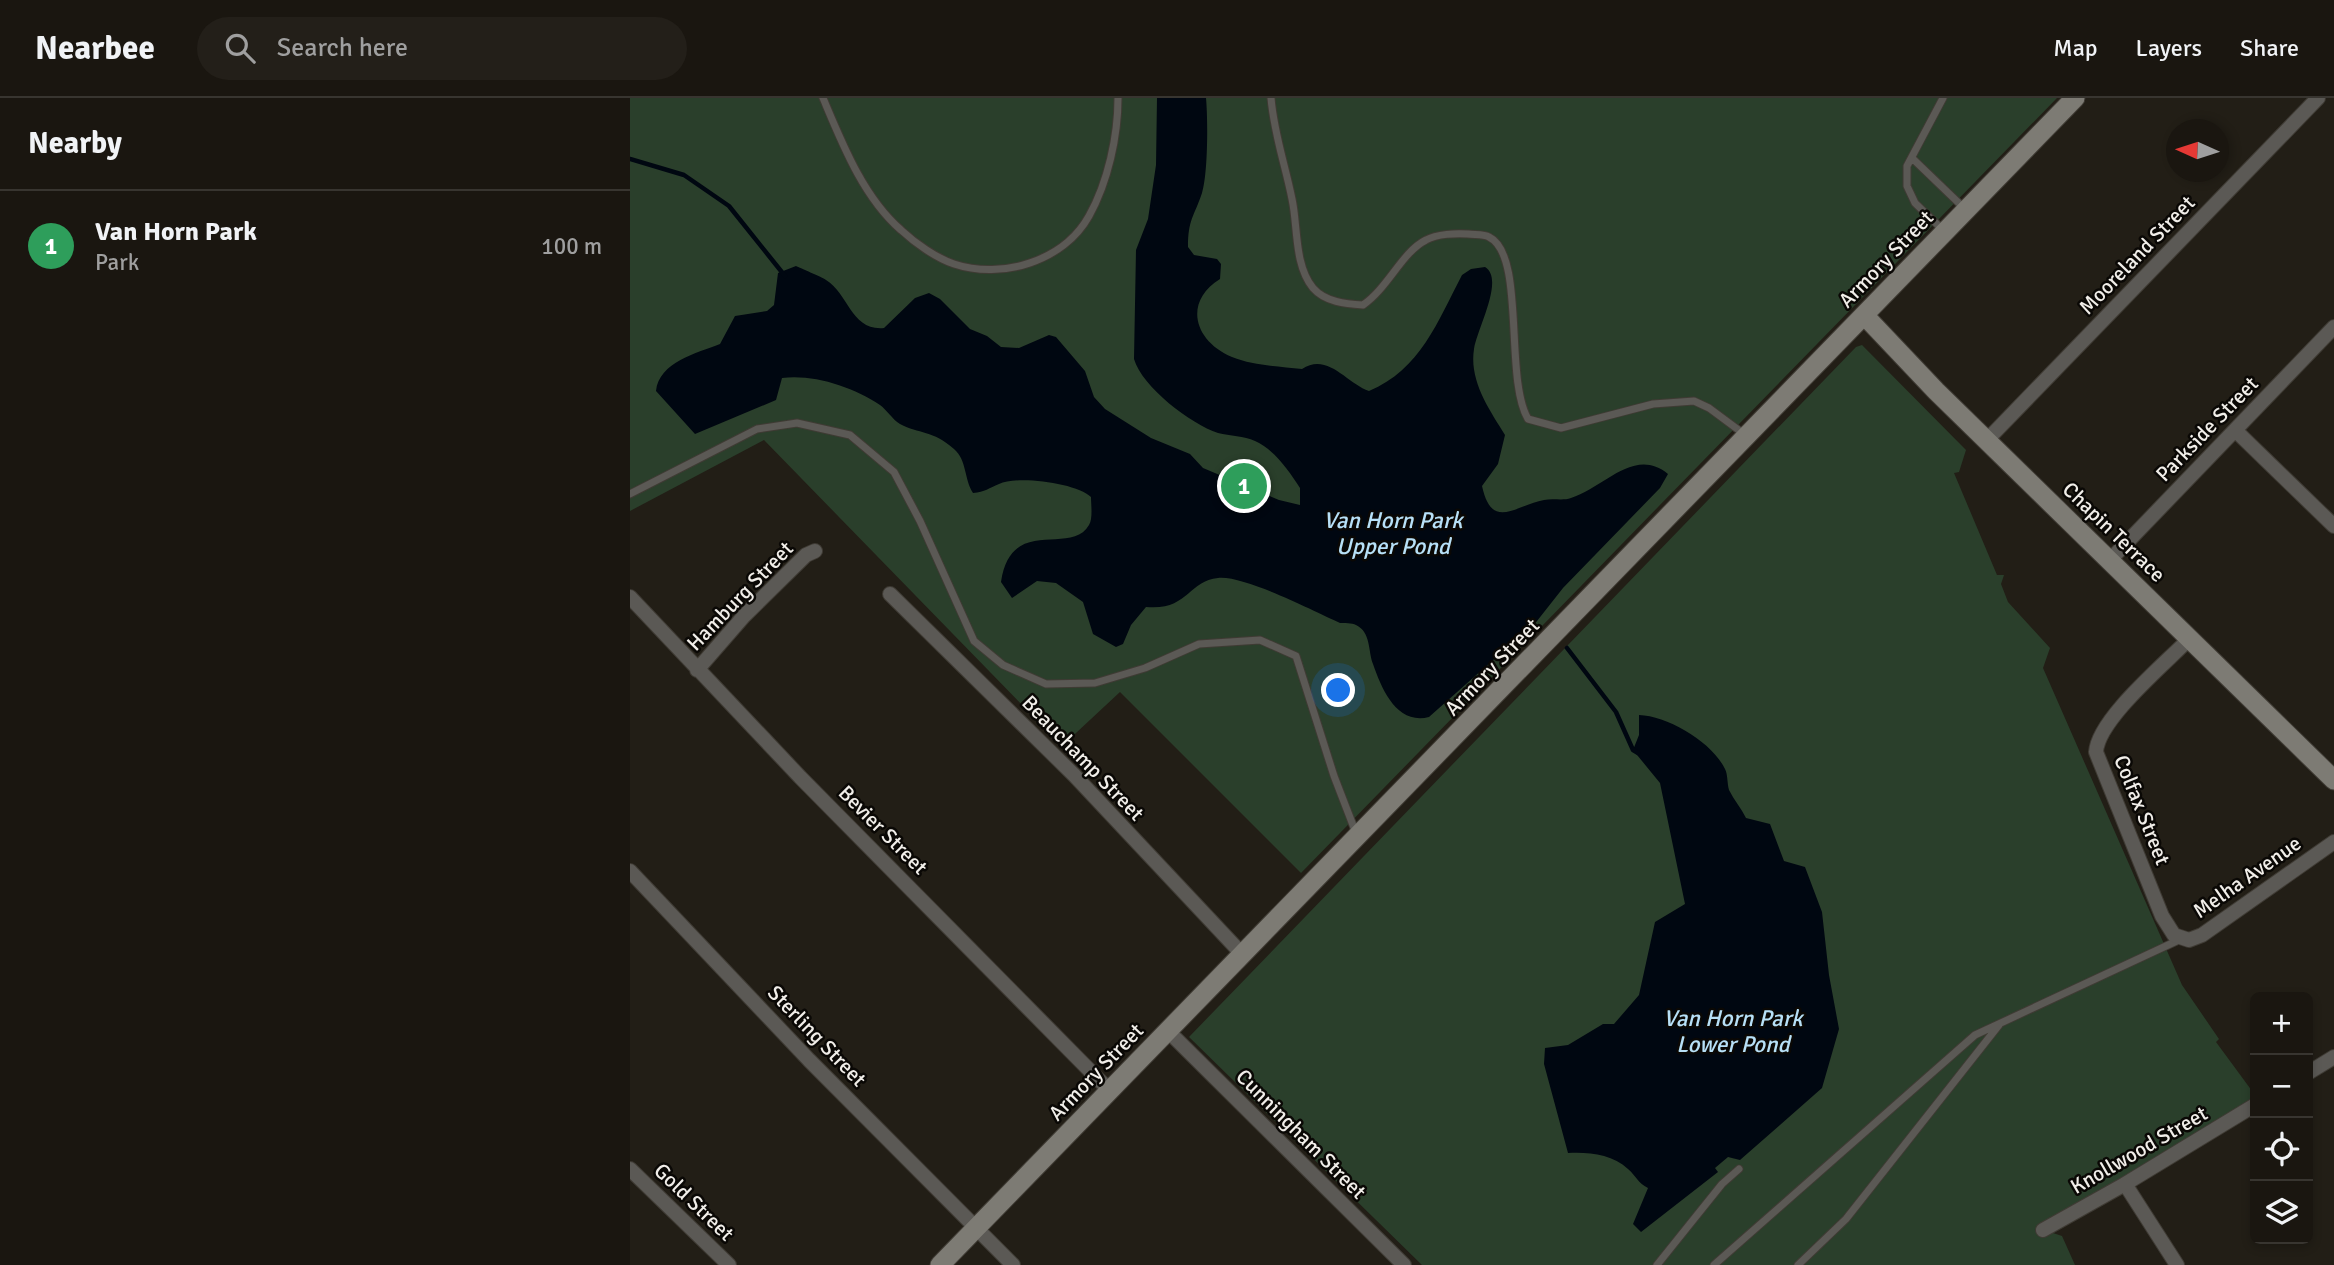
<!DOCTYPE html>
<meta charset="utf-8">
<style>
body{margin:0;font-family:Signika,sans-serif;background:#231f19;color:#f1f3f6}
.controls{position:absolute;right:21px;bottom:21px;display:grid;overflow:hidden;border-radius:10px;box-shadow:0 4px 10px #0003}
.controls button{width:63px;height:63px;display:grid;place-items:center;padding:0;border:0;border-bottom:2px solid #383530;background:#1a1610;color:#f1f3f6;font:35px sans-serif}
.compass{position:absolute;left:1536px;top:21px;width:63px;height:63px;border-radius:50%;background:#1a1610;box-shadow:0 4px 10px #0003;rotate:273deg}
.you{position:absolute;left:709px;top:593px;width:24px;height:24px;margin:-18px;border:5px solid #fff;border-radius:50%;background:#1a73e8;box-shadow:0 0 0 10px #1a73e833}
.badge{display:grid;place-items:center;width:46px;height:46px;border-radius:50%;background:#1a73e8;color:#fff;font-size:23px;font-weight:700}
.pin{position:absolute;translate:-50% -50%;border:4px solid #fff;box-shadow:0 2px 7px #0006}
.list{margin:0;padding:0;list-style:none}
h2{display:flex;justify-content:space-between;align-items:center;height:91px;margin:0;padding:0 28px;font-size:30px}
h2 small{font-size:23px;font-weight:400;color:#9f9f9f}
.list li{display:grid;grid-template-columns:46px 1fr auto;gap:21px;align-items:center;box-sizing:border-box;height:112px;padding:0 28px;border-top:2px solid #383530}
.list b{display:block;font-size:26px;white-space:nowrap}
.list p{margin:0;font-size:23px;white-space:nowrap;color:#9f9f9f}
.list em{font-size:23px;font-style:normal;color:#9f9f9f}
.icon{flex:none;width:38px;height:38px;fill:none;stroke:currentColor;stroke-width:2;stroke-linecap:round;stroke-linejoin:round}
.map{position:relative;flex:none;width:1704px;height:1167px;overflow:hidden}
header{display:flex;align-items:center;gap:42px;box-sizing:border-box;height:98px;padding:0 35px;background:#1a1610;border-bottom:2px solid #383530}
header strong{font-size:33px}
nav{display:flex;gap:38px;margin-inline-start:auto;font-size:24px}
.search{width:490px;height:63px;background:#231f19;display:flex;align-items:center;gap:18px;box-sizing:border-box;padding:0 24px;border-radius:38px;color:#9f9f9f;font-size:26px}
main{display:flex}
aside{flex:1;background:#1a1610}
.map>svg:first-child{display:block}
.green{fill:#2a3f2b}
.water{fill:#000711}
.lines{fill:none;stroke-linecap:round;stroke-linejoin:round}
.stream{stroke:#000711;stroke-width:4.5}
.lane-casing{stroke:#3f3b34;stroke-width:9}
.street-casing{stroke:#3f3b34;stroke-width:16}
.secondary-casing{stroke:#3f3b34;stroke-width:21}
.lane{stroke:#5b5955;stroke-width:7}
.street{stroke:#5b5955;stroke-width:14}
.secondary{stroke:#7d7b74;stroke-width:19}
.labels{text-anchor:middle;stroke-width:5;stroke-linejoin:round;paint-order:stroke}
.street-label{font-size:21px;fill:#f1eee9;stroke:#0a0805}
.water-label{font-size:23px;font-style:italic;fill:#b7e0f7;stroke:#0a0805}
</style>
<header>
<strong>Nearbee</strong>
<div class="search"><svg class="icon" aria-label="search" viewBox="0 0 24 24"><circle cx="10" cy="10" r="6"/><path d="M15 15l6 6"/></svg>Search here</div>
<nav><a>Map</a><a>Layers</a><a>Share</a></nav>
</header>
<main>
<aside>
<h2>Nearby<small></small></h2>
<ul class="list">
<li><span class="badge" style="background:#2e9e5b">1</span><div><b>Van Horn Park</b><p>Park</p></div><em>100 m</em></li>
</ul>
</aside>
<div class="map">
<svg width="1704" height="1167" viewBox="0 0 1704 1167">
<rect width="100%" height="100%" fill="#221e16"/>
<path class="green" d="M 0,0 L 1427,0 L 671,775 L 490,594 L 432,648 L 134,342 L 0,413 Z
M 1232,247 L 1336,352 L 1329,374 L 1324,375 L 1367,477 L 1374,477 L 1371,486 L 1378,504 L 1420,550 L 1413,570 L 1552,887 L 1589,941 L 1586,944 L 1625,997 L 1625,1007 L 1414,1132 L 1432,1138 L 1445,1167 L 792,1167 L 559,939 L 1226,249 Z"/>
<path class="water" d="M 527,0 L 576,0 C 578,21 578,76 572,95 C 564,119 558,121 558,149 L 564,157 L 587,161 L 591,166 L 590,181 C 553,204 564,243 602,259 C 624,268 649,268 672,271 C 698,254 717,286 739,293 C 790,272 808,223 832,177 L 841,171 L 855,169 C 875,181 847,231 844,251 C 839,283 859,311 875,337 L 868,366 L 852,388 C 862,433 884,408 914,402 C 923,400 933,403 941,400 C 974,390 1004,348 1038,376 L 1030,390 L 933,490 L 907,523 L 799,619 C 767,627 752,592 743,566 C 738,553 741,534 726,527 C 722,525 714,525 710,525 C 683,513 614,477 588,480 C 558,483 558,513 516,509 L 501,527 L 493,546 L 486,549 L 463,536 L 453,504 L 426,485 L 407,483 L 382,500 L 371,484 C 381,416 441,459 459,427 C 463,420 461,407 461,399 C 447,385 387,377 369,386 C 359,390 355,394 343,395 C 334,381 337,362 324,351 C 303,332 289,336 270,326 C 262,321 257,312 250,307 C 223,289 184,276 152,280 L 146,302 L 65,336 L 26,293 C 29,264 67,255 90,246 L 105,218 L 137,213 L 144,207 L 148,175 L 166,168 C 170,170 192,179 196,182 C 219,196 221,233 254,230 L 285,200 L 299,195 L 310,201 L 340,231 L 357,238 L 371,249 L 389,250 L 419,237 L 426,239 L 455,273 L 464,299 L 475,311 L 521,340 L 560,356 L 573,370 L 649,402 L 670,407 L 670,390 C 659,373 645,352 625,343 C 614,338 600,338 588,335 C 561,326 512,289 504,261 L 506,152 L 518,121 L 526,67 Z
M 1009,617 C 1038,618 1082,644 1095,671 C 1098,677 1097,685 1099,692 C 1104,702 1111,710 1116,720 L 1140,726 L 1154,763 L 1175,769 L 1192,814 L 1199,877 L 1209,931 L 1192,990 L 1110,1062 L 1098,1059 L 1085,1070 L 1088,1074 L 1011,1134 L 1003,1126 L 1018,1090 C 1008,1085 1006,1078 998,1071 C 982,1056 959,1054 938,1055 L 914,966 L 915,950 L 938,947 L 973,926 L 984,926 L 1009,897 L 1025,824 L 1055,806 L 1030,685 L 1003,652 L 1009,637 Z"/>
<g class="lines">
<path class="stream" d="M 0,61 L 54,77 L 99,108 L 155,178
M 937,550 L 986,614 L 1003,652 L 1008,655"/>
<defs>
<path id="lane" d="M 193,0 C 212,45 233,99 271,132 C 285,145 306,160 324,166 C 372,182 434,163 459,118 C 478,84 488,38 488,0
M 641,0 C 644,36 655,66 662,101 C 668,128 664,167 683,190 C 695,204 716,206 733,207 C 758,190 772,154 796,142 C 807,136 826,135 838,136 C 844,137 854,136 859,139 C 896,157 874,280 898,321 L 931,330 L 1023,306 L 1064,303 L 1079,310 L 1114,336
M 1313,0 L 1277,68 L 1277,88 L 1285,105 L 1314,133
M 1282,60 L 1335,111
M 0,396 L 127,331 L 167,325 L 220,337 L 264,374 L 290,423 L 344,543 L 373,567 L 416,586 L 465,585 L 515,570 L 569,546 L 630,542 L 666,558 L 704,678 L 726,735
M 1027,1167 L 1092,1086 L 1109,1071
M 1084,1167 L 1345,937 L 1551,841
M 1168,1167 L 1216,1121 L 1369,927"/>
<path id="street" d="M 1605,332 L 1704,428
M 1357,342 L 1688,0
M 1480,462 L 1704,229
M 260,496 L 444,677 L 613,857
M 0,499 L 170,679 L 480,993
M 1560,540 C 1536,565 1468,621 1466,654 L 1532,818 L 1544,837 L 1559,842 L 1572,837 L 1704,744
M 67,572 L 114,518 L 176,457 L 185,453
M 0,773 L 179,962 L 383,1167
M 538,933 L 774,1167
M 1678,975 L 1704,959
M 0,1071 L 99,1167
M 1495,1086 L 1547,1167
M 1413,1132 L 1495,1086 L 1625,1007"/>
<path id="secondary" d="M 1234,217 L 1306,293 L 1704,682
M 310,1167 L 1445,0"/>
</defs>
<use href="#lane" class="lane-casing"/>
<use href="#street" class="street-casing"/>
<use href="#secondary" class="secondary-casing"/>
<use href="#lane" class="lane"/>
<use href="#street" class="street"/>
<use href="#secondary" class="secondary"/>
</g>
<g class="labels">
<g class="street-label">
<text transform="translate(1507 157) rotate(-46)" y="7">Mooreland Street</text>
<text transform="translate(1256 161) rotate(-46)" y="7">Armory Street</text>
<text transform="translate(1577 331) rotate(-46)" y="7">Parkside Street</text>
<text transform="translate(1484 434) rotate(44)" y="7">Chapin Terrace</text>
<text transform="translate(110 498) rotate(-46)" y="7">Hamburg Street</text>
<text transform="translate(862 569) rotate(-46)" y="7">Armory Street</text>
<text transform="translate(453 660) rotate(46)" y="7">Beauchamp Street</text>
<text transform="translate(1512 712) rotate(68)" y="7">Colfax Street</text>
<text transform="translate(253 732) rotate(45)" y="7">Bevier Street</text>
<text transform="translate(1617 779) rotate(-35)" y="7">Melha Avenue</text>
<text transform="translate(187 938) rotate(46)" y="7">Sterling Street</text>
<text transform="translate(466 974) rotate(-46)" y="7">Armory Street</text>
<text transform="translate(671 1036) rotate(45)" y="7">Cunningham Street</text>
<text transform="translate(1509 1052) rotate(-30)" y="7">Knollwood Street</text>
<text transform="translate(64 1104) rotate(44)" y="7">Gold Street</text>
</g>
<g class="water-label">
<text x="763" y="430">Van Horn Park<tspan x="763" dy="26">Upper Pond</tspan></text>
<text x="1103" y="928">Van Horn Park<tspan x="1103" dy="26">Lower Pond</tspan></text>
</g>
</g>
</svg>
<div class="controls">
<button>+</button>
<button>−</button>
<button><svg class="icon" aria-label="locate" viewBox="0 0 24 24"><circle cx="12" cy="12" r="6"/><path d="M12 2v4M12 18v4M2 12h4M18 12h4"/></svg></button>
<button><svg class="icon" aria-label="layers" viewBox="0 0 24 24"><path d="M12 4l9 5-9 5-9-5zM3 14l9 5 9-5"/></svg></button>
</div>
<svg class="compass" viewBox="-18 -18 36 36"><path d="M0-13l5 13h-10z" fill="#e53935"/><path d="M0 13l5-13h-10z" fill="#9f9f9f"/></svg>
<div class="you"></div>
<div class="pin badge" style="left:614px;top:388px;background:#2e9e5b">1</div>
</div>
</main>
